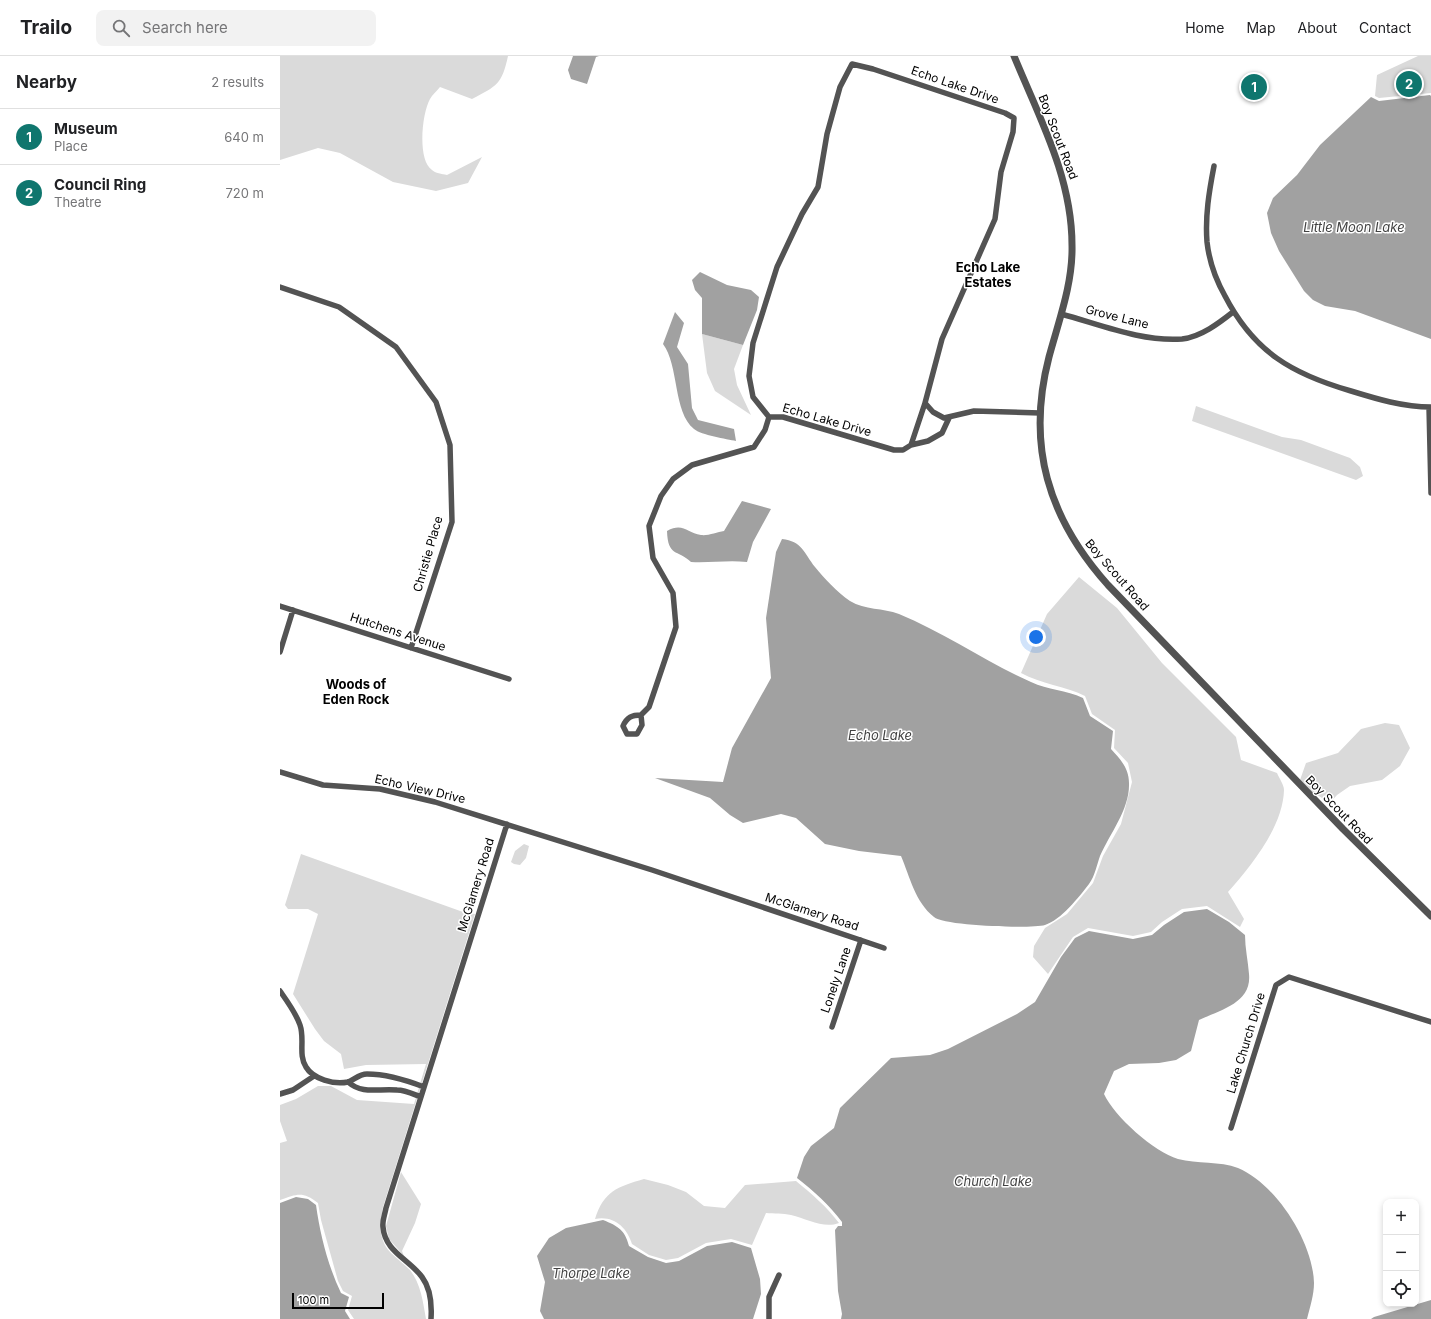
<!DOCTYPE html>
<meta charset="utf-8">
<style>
body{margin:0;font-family:Inter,sans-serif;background:#f2f2f2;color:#202124}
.controls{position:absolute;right:12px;bottom:12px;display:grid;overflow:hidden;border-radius:8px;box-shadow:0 2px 6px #0003}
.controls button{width:36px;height:36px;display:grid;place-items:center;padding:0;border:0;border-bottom:1px solid #e0e0e0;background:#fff;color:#202124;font:20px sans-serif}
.scale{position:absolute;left:12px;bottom:10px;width:92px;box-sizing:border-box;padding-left:4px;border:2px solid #000;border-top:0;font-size:11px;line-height:14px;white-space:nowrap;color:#000;-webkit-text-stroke:3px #fff;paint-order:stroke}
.you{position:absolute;left:756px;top:581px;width:14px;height:14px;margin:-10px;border:3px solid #fff;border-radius:50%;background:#1a73e8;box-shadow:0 0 0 6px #1a73e833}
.badge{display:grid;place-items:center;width:26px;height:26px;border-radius:50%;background:#0f766e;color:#fff;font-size:13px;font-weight:700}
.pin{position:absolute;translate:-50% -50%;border:2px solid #fff;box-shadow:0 1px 4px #0006}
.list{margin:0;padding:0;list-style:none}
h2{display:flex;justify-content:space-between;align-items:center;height:52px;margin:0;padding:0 16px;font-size:17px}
h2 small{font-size:13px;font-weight:400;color:#757577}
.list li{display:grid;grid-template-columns:26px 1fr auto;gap:12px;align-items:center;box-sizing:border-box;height:56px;padding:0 16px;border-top:1px solid #e0e0e0}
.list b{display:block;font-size:15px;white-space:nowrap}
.list p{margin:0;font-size:13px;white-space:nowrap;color:#757577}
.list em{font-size:13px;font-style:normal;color:#757577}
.icon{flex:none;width:22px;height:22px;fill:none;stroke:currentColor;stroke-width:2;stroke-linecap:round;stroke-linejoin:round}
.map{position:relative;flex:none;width:1151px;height:1263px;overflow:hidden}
header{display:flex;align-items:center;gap:24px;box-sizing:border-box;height:56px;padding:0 20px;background:#fff;border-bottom:1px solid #e0e0e0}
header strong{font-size:19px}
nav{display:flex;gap:22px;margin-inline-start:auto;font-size:14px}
.search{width:280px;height:36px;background:#f2f2f2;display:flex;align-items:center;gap:10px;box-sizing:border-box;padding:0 14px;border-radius:8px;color:#757577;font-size:15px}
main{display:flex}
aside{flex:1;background:#fff}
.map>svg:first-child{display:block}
.green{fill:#dadada}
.water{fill:#a1a1a1}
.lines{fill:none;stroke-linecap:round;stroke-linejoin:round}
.minor{stroke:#535353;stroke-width:5.5}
.tertiary{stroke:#535353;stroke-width:7}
.labels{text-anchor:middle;stroke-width:3;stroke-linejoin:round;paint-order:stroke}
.street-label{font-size:12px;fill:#000;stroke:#fff}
.water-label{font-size:13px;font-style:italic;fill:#424242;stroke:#fff}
.neighbourhood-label{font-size:13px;font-weight:bold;fill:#000;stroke:#fff}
</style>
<header>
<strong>Trailo</strong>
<div class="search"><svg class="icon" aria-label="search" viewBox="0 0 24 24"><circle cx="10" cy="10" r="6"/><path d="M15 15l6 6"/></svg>Search here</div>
<nav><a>Home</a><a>Map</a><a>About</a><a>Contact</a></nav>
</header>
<main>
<aside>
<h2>Nearby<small>2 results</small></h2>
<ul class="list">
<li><span class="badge">1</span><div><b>Museum</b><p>Place</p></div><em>640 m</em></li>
<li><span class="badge">2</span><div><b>Council Ring</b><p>Theatre</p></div><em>720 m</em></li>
</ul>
</aside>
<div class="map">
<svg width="1151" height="1263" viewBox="0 0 1151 1263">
<rect width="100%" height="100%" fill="#fff"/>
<path class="green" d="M 0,0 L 228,0 C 222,28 217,30 192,43 L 160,31 C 157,35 152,39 150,43 C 142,57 137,104 152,114 C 155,117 162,118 167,119 L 202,101 L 188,127 L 156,135 L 113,126 L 60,97 L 38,92 L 0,104 Z
M 1138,0 L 1151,0 L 1151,37 L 1099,42 L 1095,40 L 1097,19 Z
M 422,278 L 463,289 L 454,313 L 457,329 L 471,359 L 435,335 L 427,317 Z
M 916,350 L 1002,381 L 1021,384 L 1070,402 L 1080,411 L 1083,420 L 1076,424 L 912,365 Z
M 799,521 L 837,552 L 882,607 L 956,681 L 961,704 L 997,717 C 999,722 1004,729 1004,734 C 1003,771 971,810 948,836 L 964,863 L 960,871 L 927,850 L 902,853 L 882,866 L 871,876 L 853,880 L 808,872 L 793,881 L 768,918 L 753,901 L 754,890 L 765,872 L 787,858 L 813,827 L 823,800 L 841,768 L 852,726 L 848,707 L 834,692 L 835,674 L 812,658 L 805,640 C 785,630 761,628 741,617 L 767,558 Z
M 1105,667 L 1119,669 L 1130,692 L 1120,710 L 1102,724 L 1070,730 L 1057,739 L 1050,747 L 1031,735 L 1020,724 L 1026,707 L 1058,697 L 1081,673 Z
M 244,788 L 249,790 L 246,802 L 240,809 L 234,808 L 231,806 L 235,795 Z
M 21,798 L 183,856 L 195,858 L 103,1151 C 100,1168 98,1184 111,1197 C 117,1203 124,1208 130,1214 C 141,1228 143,1246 146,1263 L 74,1263 L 68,1254 L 72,1240 L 63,1235 L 58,1225 L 41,1164 L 38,1147 C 23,1135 17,1138 0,1144 L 0,1087 L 7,1085 L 0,1065 L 0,1049 L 16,1043 L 38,1030 L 51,1030 L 77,1044 L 134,1048 L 146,1008 L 86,1009 L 64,1013 L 61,998 L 44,985 L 35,973 L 13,938 L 38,858 L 28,853 L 8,853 L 5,849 Z
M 121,1116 L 141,1148 L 135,1167 L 122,1195 L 124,1200 L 109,1183 L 106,1170 Z
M 364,1123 L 388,1129 L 406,1136 L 424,1150 L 445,1152 L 465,1129 L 516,1125 C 532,1138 547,1151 559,1167 C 544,1173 527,1163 511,1159 C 503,1157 494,1158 486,1157 L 472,1189 L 451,1183 L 426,1187 L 398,1202 L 386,1204 L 369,1199 L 352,1188 C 347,1171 333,1159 315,1163 C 324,1135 337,1131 364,1123 Z"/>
<path class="water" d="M 293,0 L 319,0 L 316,1 L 307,28 L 291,23 L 288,14 Z
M 1150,39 L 1151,40 L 1151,283 L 1075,255 L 1045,250 L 1033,244 L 1024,235 L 999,195 L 991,177 L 987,157 L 993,142 L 1017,119 L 1040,89 L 1091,41 L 1099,45 Z
M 420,216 L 447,229 L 471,234 L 479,241 L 477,254 L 463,289 L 422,278 L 422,242 L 415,234 L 412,224 Z
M 395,256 L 404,267 L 397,291 L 408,308 L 412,352 L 418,364 L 454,373 L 456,385 C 447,383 421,379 414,373 C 393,356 399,309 383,288 Z
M 462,445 L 491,453 L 473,486 L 467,506 C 448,504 430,507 411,506 C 397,493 388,501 387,475 C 403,466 407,477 421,479 C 428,480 437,476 444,475 Z
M 502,483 C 522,485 524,497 535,511 C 544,522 557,536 570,545 C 585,554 603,552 619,558 C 665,577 706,606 751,626 C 768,634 786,634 803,642 L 810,660 L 833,675 L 831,693 C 840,703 849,712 849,727 C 850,753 830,777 820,800 C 817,808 815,820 809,828 C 799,841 781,864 765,869 C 751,873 664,870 654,861 C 635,846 630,821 621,800 L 579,795 L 545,788 L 516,762 L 501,758 L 463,767 L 450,759 L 430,742 L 375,722 L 443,726 L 452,692 L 491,622 L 486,562 L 496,496 Z
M 927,853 L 949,866 L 965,879 C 965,892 968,905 969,918 C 972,947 940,954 919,964 L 911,995 L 896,1004 L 879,1007 L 849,1008 L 834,1015 L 824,1038 C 834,1060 874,1096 898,1103 C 917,1108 940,1105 958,1112 C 996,1128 1033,1186 1034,1227 C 1034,1239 1030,1251 1027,1263 L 561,1263 L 562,1258 L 558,1235 L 555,1174 L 558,1170 L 562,1170 L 562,1166 C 549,1149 534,1135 517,1122 L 524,1101 L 531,1090 L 554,1072 L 560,1052 L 611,1002 L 650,999 L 668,993 L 737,958 L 755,946 L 781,901 L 795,882 L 809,875 L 853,883 L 872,879 L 884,869 L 904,856 Z
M 16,1141 L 28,1143 L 36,1149 C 40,1178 48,1210 61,1237 L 69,1241 L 65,1255 L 70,1263 L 0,1263 L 0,1147 Z
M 323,1164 C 338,1170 345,1174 349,1190 L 368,1201 L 386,1207 L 399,1205 L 427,1190 L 452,1186 L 471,1192 L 480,1223 L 481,1238 L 473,1263 L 264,1263 L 260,1255 L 265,1226 L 257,1200 L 269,1182 L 286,1172 Z
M 1151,1244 L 1151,1263 L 1091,1263 L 1094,1261 Z"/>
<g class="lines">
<path class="minor" d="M 934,110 C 929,136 925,160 927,186 C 929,204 936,224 945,240 C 974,296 1012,318 1071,335 C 1097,343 1123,351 1151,351
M 0,231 L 59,251 L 116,291 L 156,346 L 170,389 L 172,466 L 131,592
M 781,258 C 819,268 861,286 902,283 C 921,281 939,267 953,256
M 645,347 L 662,283 L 715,163 L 721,116 L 733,76 L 734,62 L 725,57 L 593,13 L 572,8 L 560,31 L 547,78 L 538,131 L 522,158 L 497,211 L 473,287 L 469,320 L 473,341 L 489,361 L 503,361 L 614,394 L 623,394 L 631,389 L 645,347 L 653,356 L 664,362 L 694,355 L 760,357
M 1149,351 L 1151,437
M 631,389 L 648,385 L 662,377 L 669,362
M 0,550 L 229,623
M 0,596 L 13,554
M 361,659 L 362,669 L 357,678 L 347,678 L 343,670 C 347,661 352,659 361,659 L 369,651 L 396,571 L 393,537 L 373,502 L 369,470 L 381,440 L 393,423 L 412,409 L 474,391 L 485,374 L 489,361
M 0,716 L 43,729 L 100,733 L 155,746 L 372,814 L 604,892
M 0,935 C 7,945 16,957 20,969 C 25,983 18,999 26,1011 C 33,1023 54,1029 68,1026 C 74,1024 79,1018 87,1018 C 107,1018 126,1024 144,1031
M 552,971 L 581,884
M 68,1026 C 83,1039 99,1032 117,1034 C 125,1034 133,1038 141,1041
M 0,1038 L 13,1034 L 34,1020
M 951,1072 L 996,929 L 1009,921 L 1151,966
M 151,1263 C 152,1248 151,1233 142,1221 C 129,1203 105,1196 103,1171 C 102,1165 105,1158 106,1152 L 227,768
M 489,1263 L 489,1241 L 499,1219"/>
<path class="tertiary" d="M 734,0 C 759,61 792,121 792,189 C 793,227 779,264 769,301 C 746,389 768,462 828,529 L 1063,773 L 1151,860"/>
</g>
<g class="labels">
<g class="street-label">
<text transform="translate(675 29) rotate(19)" y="4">Echo Lake Drive</text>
<text transform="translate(778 81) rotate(69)" y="4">Boy Scout Road</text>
<text transform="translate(837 261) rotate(14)" y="4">Grove Lane</text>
<text transform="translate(547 364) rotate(16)" y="4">Echo Lake Drive</text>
<text transform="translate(148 498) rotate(-74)" y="4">Christie Place</text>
<text transform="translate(837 519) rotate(49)" y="4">Boy Scout Road</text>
<text transform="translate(118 576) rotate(18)" y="4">Hutchens Avenue</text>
<text transform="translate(140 733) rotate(13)" y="4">Echo View Drive</text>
<text transform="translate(1059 754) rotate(46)" y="4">Boy Scout Road</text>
<text transform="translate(196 829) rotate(-73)" y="4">McGlamery Road</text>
<text transform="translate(532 856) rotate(18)" y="4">McGlamery Road</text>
<text transform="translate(556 924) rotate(-71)" y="4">Lonely Lane</text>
<text transform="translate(966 987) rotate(-73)" y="4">Lake Church Drive</text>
</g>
<g class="water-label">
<text x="1074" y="176">Little Moon Lake</text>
<text x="600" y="684">Echo Lake</text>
<text x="713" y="1130">Church Lake</text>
<text x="311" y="1222">Thorpe Lake</text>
</g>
<g class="neighbourhood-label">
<text x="708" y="216">Echo Lake<tspan x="708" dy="15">Estates</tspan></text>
<text x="76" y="633">Woods of<tspan x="76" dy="15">Eden Rock</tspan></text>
</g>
</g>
</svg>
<div class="controls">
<button>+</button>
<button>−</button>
<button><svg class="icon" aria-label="locate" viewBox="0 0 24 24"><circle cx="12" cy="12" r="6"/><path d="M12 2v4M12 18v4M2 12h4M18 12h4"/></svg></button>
</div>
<div class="scale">100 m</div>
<div class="you"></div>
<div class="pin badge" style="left:974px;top:31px">1</div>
<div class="pin badge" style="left:1129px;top:28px">2</div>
</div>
</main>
